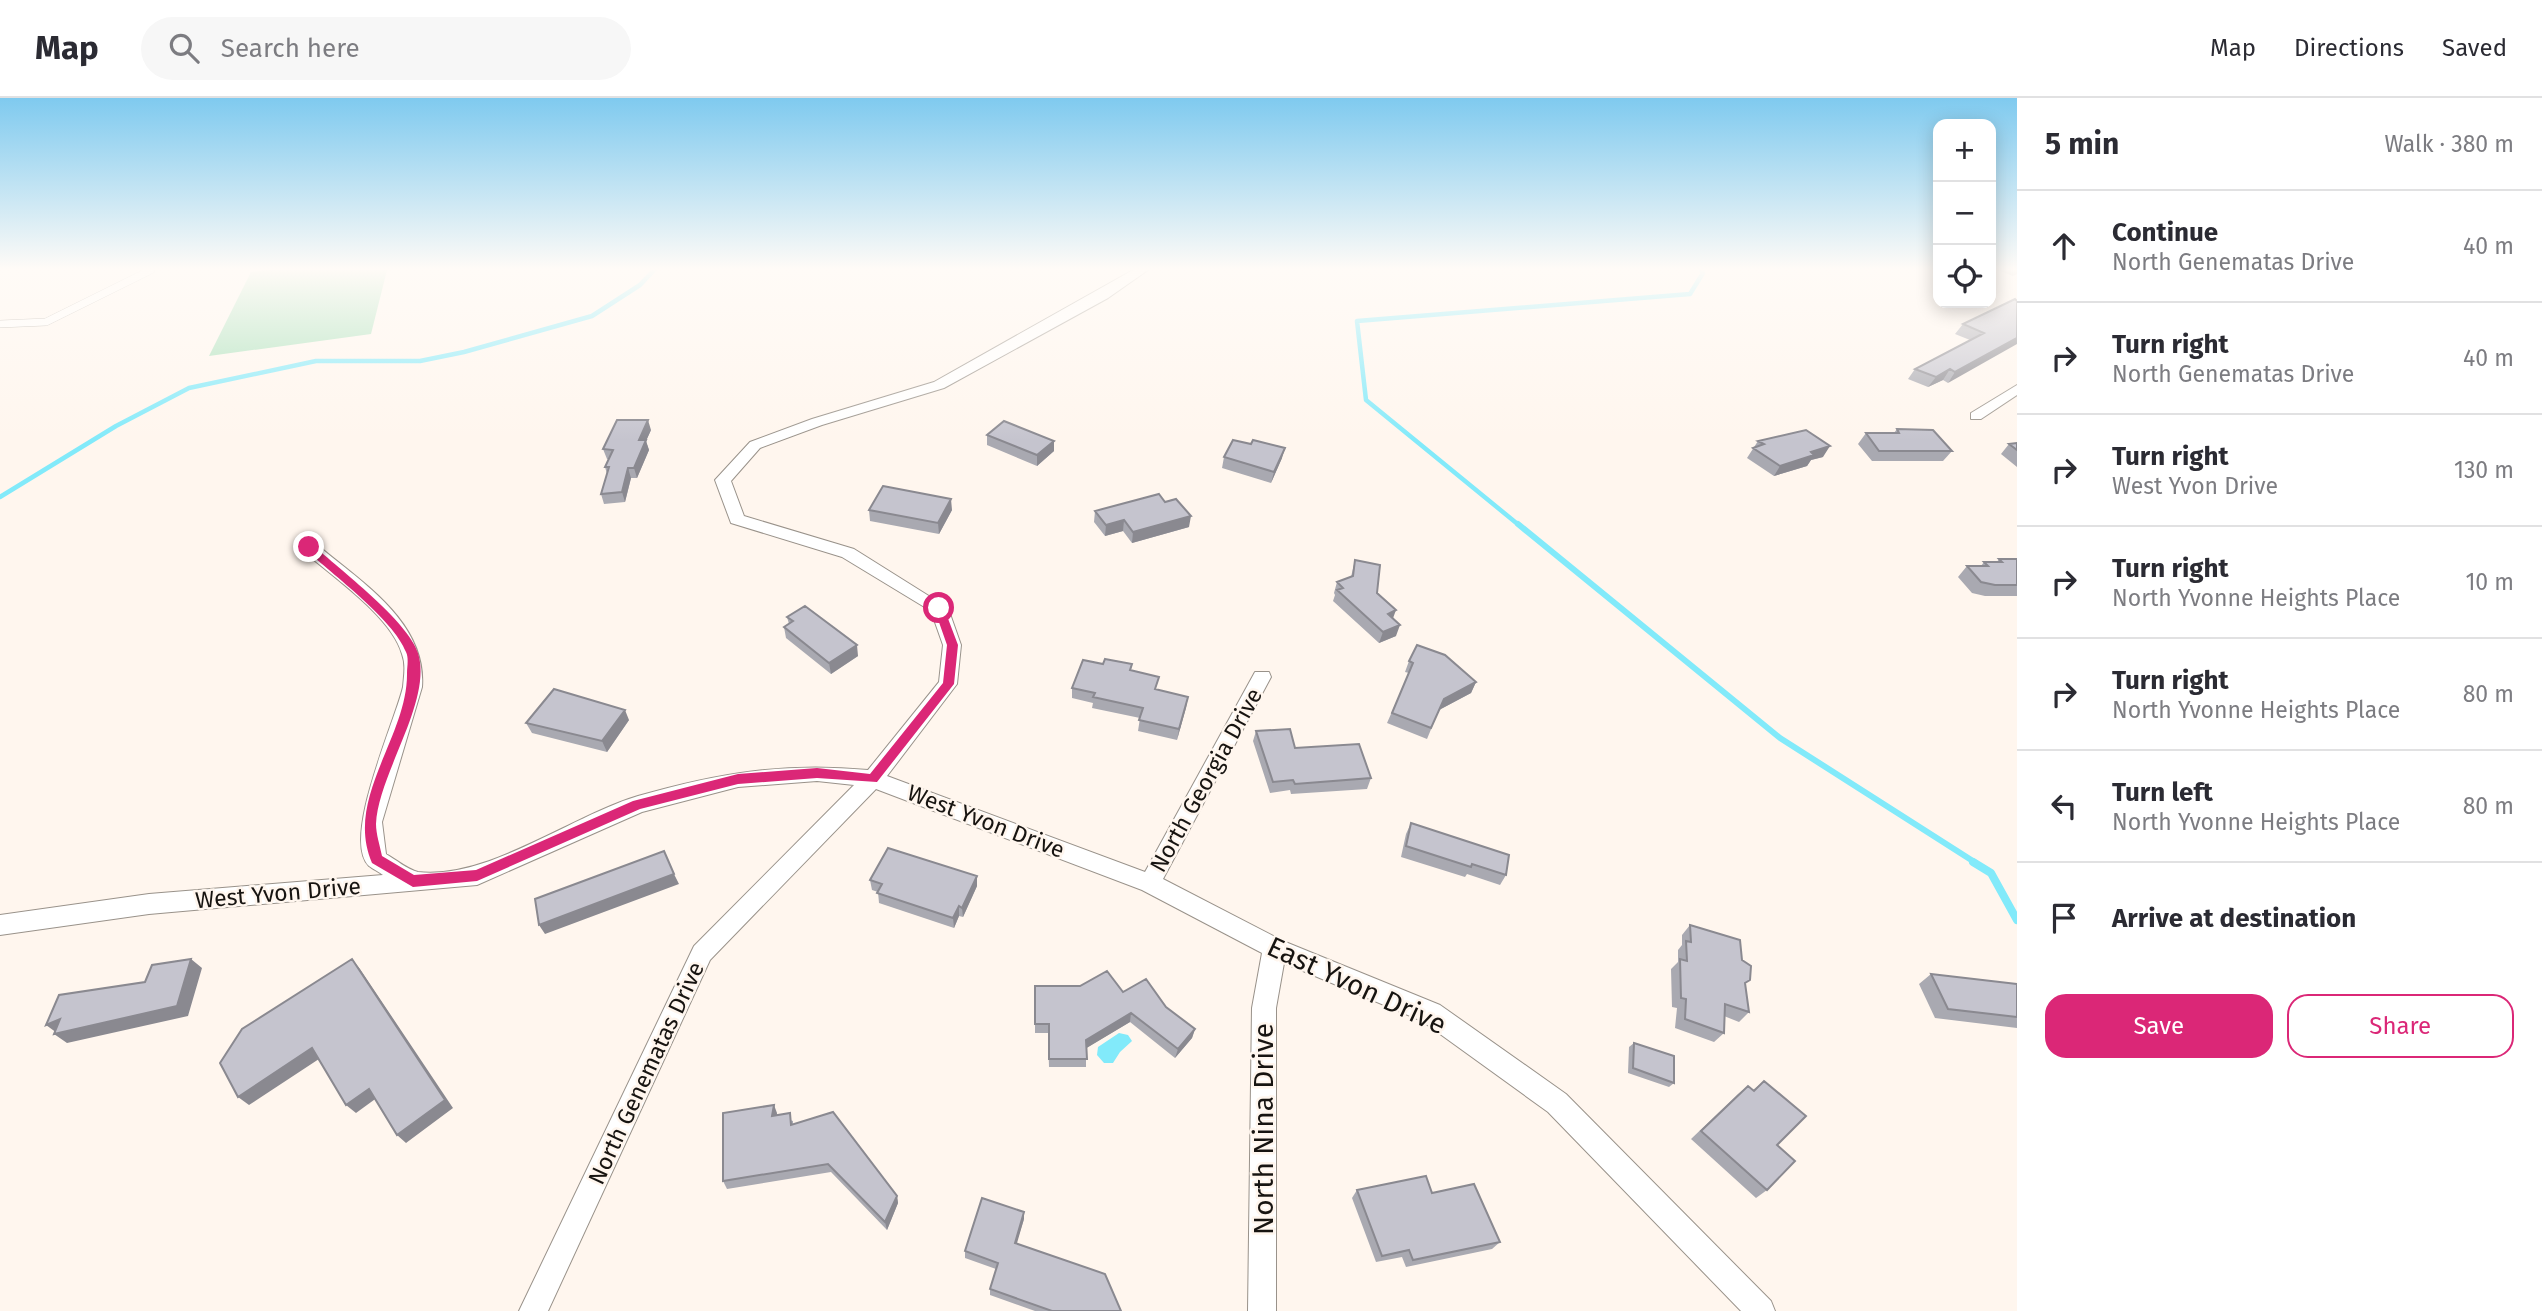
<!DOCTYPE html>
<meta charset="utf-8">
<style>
body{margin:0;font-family:"Fira Sans",sans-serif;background:#f7f7f7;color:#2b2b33}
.controls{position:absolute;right:21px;top:21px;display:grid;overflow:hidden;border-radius:14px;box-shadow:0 4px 18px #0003}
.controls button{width:63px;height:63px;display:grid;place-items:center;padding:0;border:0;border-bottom:2px solid #e1e1e2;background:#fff;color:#2b2b33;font:35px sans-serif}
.stop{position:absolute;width:21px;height:21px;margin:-16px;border:5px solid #db2777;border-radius:50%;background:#fff}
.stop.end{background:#db2777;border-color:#fff;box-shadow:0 2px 7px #0008}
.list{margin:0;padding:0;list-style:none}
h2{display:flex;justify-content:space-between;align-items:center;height:91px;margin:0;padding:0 28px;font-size:30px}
h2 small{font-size:23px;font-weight:400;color:#7c7c81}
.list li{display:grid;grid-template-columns:46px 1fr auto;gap:21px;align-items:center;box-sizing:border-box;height:112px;padding:0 28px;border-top:2px solid #e1e1e2}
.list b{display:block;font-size:26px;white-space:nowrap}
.list p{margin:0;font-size:23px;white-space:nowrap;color:#7c7c81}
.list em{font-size:23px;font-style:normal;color:#7c7c81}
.actions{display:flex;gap:14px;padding:21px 28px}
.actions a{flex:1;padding:16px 0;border:2px solid #db2777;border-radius:21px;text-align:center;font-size:24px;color:#db2777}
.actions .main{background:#db2777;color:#fff}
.icon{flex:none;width:38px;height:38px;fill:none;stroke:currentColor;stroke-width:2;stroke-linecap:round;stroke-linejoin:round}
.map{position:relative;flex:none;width:2017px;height:1213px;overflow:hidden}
header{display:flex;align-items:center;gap:42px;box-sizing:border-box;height:98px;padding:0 35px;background:#fff;border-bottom:2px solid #e1e1e2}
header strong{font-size:33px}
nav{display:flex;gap:38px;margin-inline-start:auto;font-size:24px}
.search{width:490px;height:63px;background:#f7f7f7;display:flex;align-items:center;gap:18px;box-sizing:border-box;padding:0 24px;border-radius:38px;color:#7c7c81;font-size:26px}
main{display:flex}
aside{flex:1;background:#fff}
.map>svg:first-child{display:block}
.green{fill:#a7e0b9}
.water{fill:#82eafa}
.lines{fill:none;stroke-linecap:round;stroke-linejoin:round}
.stream-far2{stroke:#82eafa;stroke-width:4.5}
.stream-far1{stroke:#82eafa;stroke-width:6}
.stream{stroke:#82eafa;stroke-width:8}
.service-casing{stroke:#99928a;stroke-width:8}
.minor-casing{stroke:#99928a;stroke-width:2}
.service{stroke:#fff;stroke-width:7}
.minor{fill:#fff;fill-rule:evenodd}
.wall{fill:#a9a9b1}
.shaded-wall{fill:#8a8990}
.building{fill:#c5c4ce;stroke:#8a8990;stroke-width:2}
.route{fill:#db2777}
.labels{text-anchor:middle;stroke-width:5;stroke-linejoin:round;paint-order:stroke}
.street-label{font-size:23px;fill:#171411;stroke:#fff6ee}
.near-street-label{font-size:28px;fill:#171411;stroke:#fff6ee}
</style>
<header>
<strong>Map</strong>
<div class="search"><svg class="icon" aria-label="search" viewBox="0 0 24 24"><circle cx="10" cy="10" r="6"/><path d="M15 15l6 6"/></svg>Search here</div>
<nav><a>Map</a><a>Directions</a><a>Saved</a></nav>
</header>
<main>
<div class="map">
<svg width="2017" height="1213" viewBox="0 0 2017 1213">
<rect width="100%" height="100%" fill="#fff6ee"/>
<path class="green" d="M 272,172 L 387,172 L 371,236 L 209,258 L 251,174 Z"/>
<path class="water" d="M 1119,935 L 1128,937 L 1132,943 L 1120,954 L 1113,965 L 1104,965 L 1097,957 L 1098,949 Z"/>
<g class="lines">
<path class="stream-far2" d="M 0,399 L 116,328 L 189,290 L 316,263 L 420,263 L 464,254 L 592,218 L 640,187 L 654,172
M 1520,428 L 1366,302 L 1357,223 L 1690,196 L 1703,175 L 1701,172"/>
<path class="stream-far1" d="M 1518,426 L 1780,640 L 1976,765"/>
<path class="stream" d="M 1973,764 L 1991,775 L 2017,822"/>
<defs>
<path id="service" d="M 0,226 L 46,224 L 151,172"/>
<path id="minor" d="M 1133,172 L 1148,172 L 1108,200 L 944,290 L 822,327 L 760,350 L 731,383 L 744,418 L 854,451 L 948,510 L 961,547 L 957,586 L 887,678 L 1145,774 L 1255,574 L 1269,574 L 1271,579 L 1163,781 L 1283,843 L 1440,907 L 1566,996 L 1771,1203 L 1775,1213 L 1741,1213 L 1548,1014 L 1422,923 L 1284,865 L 1276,910 L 1276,1213 L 1248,1213 L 1252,910 L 1262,855 L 1142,792 L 876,691 L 710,862 L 548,1213 L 519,1213 L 694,848 L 854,687 L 817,683 L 738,689 L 642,714 L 477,787 L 149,816 L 0,837 L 0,817 L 149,796 L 383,777 C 379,774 373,771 369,768 C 341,741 395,624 403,589 C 404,577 406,567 402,556 C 392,519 332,478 303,453 L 301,449 L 303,445 L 315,445 C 359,483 427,523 422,589 L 382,724 L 386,756 C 395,761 408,772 418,774 C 488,782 571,718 638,698 C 718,675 784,664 868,672 L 939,584 L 943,547 L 931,513 L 842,459 L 731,425 L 715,382 L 750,344 L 812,321 L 934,284 Z
M 2017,287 L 2017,297 L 1981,321 L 1971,321 L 1971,315 Z"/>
</defs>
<use href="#service" class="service-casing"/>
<use href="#minor" class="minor-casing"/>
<use href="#service" class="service"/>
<use href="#minor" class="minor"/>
</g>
<path class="wall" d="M 1998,172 L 2017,172 L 2017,176 L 2013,178 Z
M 2015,201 L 1948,285 L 1943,282 L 1928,289 L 1908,281 L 1915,271 L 1970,242 L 1955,236 L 1963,226 Z
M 1897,331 L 1952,353 L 1943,363 L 1872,363 L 1858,346 L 1866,335 L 1894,335 Z
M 651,332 L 646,343 L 649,352 L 637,380 L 631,380 L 625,404 L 604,406 L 601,396 L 607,376 L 605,369 L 608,361 L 607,361 L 603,351 Z
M 987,337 L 1054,343 L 1054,353 L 1037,368 L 987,347 Z
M 1758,343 L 1823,359 L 1811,362 L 1807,368 L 1774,378 L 1747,360 Z
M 2017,345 L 2017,369 L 2001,356 L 2009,346 Z
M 1224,359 L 1282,360 L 1271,385 L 1222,370 Z
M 1165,404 L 1189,429 L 1132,445 L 1123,433 L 1105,438 L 1094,424 L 1095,413 Z
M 869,412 L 952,412 L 939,436 L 870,423 Z
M 1999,461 L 2017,461 L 2017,498 L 1985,498 L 1972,495 L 1958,479 L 1967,468 L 1981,468 L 1984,464 L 1997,464 Z
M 1355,462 L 1393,521 L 1396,538 L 1379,545 L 1333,503 L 1335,497 L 1334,495 L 1337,484 L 1351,479 Z
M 787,519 L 858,558 L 831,576 L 786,540 L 784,529 L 789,526 Z
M 1409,563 L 1476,584 L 1471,595 L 1439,612 L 1427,641 L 1387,625 L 1409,575 L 1405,574 Z
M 1103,566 L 1132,566 L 1131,572 L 1157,592 L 1188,599 L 1177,642 L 1138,633 L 1140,620 L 1092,610 L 1093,605 L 1072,600 L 1072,590 Z
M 629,622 L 607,654 L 532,635 L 526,625 Z
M 1256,633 L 1295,650 L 1371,680 L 1367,691 L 1291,696 L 1290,692 L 1270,695 L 1253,643 Z
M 1411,725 L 1506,777 L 1500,787 L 1467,776 L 1465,779 L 1401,759 L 1406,736 Z
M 977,778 L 977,788 L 963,819 L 959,818 L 954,830 L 879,805 L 878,794 L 872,792 L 870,782 Z
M 1690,827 L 1745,887 L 1749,914 L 1739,924 L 1724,918 L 1724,935 L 1714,944 L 1675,930 L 1677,910 L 1672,909 L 1671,871 L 1678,864 L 1678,852 L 1682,847 L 1682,837 Z
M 1931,876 L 2017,886 L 2017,930 L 1935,920 L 1919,886 Z
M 1035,888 L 1123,894 L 1195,931 L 1192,940 L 1175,960 L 1130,924 L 1086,950 L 1086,969 L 1049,969 L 1048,935 L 1035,935 Z
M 1634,945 L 1674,985 L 1669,989 L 1628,975 L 1629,949 Z
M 1764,983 L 1777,1047 L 1767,1092 L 1756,1100 L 1691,1041 L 1738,996 L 1748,988 L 1753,992 Z
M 777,1015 L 777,1017 L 793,1023 L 793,1026 L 897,1098 L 898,1105 L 887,1132 L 831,1074 L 727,1091 L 723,1083 Z
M 1357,1092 L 1432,1095 L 1500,1144 L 1492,1151 L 1406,1169 L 1402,1159 L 1376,1164 L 1352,1100 Z
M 1024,1121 L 1016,1146 L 1121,1213 L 1035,1213 L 990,1197 L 990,1191 L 996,1171 L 965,1160 L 965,1153 Z"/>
<path class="shaded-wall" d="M 2017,240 L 2017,246 L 1948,285 L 1955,274 Z
M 1950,271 L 1943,282 L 1928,289 L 1936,279 Z
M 648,322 L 651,332 L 646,343 L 649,352 L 637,380 L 634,370 L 639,342 Z
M 1054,343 L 1054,353 L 1037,368 L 1037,357 Z
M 1830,348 L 1823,359 L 1811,362 L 1807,368 L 1774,378 L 1780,368 L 1811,354 Z
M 1285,350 L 1282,360 L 1271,385 L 1274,374 Z
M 628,370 L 631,380 L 625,404 L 622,394 Z
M 951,401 L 952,412 L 939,436 L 938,425 Z
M 1191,418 L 1189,429 L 1132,445 L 1133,434 Z
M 1124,422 L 1123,433 L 1105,438 L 1106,427 Z
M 1396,512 L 1392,523 L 1388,516 Z
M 1400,527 L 1396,538 L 1379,545 L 1383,534 Z
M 857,547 L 858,558 L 831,576 L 829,565 Z
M 1476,584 L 1471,595 L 1439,612 L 1444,601 Z
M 1188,599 L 1186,610 L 1177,642 L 1179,631 Z
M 625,612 L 629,622 L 607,654 L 602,643 Z
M 674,776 L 679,786 L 545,836 L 539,827 Z
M 977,778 L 977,788 L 963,819 L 962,810 Z
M 959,808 L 959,818 L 954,830 L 953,820 Z
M 191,861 L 202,870 L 188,918 L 67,945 L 54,936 L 57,935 L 46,927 L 60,921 L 73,930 Z
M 352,861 L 360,871 L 453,1010 L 406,1045 L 397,1037 Z
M 1131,915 L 1130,924 L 1085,951 L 1086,942 Z
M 1195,931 L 1192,940 L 1175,960 L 1178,951 Z
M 312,950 L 322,959 L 249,1007 L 238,999 Z
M 369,991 L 378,999 L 356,1015 L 346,1007 Z
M 774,1007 L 777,1015 L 776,1026 L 772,1018 Z
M 897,1098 L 898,1105 L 887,1132 L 885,1124 Z
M 1024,1114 L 1024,1121 L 1015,1152 L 1015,1145 Z"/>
<path class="building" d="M 2015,201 L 2017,203 L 2017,240 L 1955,274 L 1950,271 L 1936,279 L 1915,271 L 1984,235 L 1963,226 Z
M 617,322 L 648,322 L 639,342 L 646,342 L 634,370 L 628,370 L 622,394 L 601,396 L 609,369 L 605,369 L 613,352 L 603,351 Z
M 1004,323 L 1054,343 L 1037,357 L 987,337 Z
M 1897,331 L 1933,332 L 1952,353 L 1879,353 L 1866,335 L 1899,335 Z
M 1806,332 L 1830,348 L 1811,354 L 1814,357 L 1780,368 L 1753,350 L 1764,346 L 1758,343 Z
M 1233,342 L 1251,346 L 1253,342 L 1285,350 L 1274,374 L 1224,359 Z
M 2017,345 L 2017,352 L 2009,346 Z
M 883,388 L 951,401 L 938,425 L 869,412 Z
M 1159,396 L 1165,404 L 1176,401 L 1191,418 L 1133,434 L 1124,422 L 1106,427 L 1095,413 Z
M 1999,461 L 2017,461 L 2017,487 L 1995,487 L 1981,484 L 1967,468 L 1988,468 L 1984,464 L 2002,464 Z
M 1355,462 L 1380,467 L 1377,495 L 1396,512 L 1388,516 L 1400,527 L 1383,534 L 1337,492 L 1343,490 L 1337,484 L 1353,478 Z
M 805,508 L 857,547 L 829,565 L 784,529 L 793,523 L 787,519 Z
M 1417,547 L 1445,557 L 1476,584 L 1444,601 L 1431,630 L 1392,615 L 1413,565 L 1409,563 Z
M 1105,561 L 1132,566 L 1130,572 L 1159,579 L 1155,591 L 1188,599 L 1179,631 L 1139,622 L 1143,610 L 1093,599 L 1095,595 L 1072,590 L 1083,562 L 1103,566 Z
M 554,591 L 625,612 L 602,643 L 526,625 Z
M 1290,631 L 1295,650 L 1359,646 L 1371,680 L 1295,686 L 1293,682 L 1273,684 L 1256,633 Z
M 1411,725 L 1509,757 L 1506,777 L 1472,766 L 1471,769 L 1406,748 Z
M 888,750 L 977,778 L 962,810 L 959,808 L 953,820 L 877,795 L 882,786 L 870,782 Z
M 664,753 L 674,776 L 539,827 L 535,801 Z
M 1690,827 L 1740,842 L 1742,862 L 1751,868 L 1750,882 L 1745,885 L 1749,914 L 1725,906 L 1724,935 L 1685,921 L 1686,901 L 1681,900 L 1680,861 L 1687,863 L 1686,843 L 1691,844 Z
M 191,861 L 177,908 L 54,936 L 60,921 L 46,927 L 59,897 L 145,884 L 152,867 Z
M 352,861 L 445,1002 L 397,1037 L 369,991 L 346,1007 L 312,950 L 238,999 L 220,965 L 242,931 Z
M 1107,873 L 1123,894 L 1146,881 L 1166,909 L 1195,931 L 1178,951 L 1131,915 L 1086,942 L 1087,961 L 1049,961 L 1049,926 L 1035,926 L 1035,888 L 1080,888 Z
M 1931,876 L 2017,886 L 2017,919 L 1948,911 Z
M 1634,945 L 1674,958 L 1674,985 L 1633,970 Z
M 1764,983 L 1806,1018 L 1777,1047 L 1795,1063 L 1767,1092 L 1701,1033 L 1748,988 L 1754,993 Z
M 774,1007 L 772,1018 L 790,1015 L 791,1027 L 833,1014 L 897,1098 L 885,1124 L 828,1066 L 723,1083 L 723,1015 Z
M 1426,1078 L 1432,1095 L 1474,1086 L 1500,1144 L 1413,1162 L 1409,1152 L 1382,1158 L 1357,1092 Z
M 982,1100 L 1024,1114 L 1015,1145 L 1105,1176 L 1121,1213 L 1052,1213 L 990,1191 L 998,1165 L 965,1153 Z"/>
<linearGradient id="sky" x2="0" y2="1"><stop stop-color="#7fcaef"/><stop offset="0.5" stop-color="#fffbf7"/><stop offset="1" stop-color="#fffbf7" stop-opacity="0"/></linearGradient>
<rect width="2017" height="342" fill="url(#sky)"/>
<path class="route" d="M 306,447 L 313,447 C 339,471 408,523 418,555 C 433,603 378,676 376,726 C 376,736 380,748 382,758 L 414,777 L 476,772 L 633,703 L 738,676 L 817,670 L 870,676 L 943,585 L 947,547 L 934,510 L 939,506 L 944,510 L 958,547 L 954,586 L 877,684 L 817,680 L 738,686 L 640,711 L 477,783 L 413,789 L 372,765 C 344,700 408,639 407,575 C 407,569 409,560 406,554 C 394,522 332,476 306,452 Z"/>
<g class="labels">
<g class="street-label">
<text transform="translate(1206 682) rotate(-61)" y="8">North Georgia Drive</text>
<text transform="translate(986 723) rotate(21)" y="8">West Yvon Drive</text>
<text transform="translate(278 795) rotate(-5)" y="8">West Yvon Drive</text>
<text transform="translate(646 975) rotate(-65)" y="8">North Genematas Drive</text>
</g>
<g class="near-street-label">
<text transform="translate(1357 887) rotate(25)" y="10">East Yvon Drive</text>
<text transform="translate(1263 1031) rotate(-90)" y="10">North Nina Drive</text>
</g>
</g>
</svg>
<div class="controls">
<button>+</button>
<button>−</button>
<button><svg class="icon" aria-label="locate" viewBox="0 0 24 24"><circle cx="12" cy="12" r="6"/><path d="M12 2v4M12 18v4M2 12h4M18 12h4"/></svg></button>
</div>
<div class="stop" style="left:939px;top:510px"></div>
<div class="stop end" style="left:309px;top:449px"></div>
</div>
<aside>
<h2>5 min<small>Walk · 380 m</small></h2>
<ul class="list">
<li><svg class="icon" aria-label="ahead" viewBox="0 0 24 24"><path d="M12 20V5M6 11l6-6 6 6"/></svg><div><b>Continue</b><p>North Genematas Drive</p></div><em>40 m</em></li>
<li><svg class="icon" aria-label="right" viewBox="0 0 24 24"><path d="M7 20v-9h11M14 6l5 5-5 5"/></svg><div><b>Turn right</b><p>North Genematas Drive</p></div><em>40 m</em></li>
<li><svg class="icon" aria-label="right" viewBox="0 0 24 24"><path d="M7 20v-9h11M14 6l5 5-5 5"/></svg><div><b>Turn right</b><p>West Yvon Drive</p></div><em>130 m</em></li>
<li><svg class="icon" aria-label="right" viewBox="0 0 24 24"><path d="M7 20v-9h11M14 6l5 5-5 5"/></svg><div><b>Turn right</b><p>North Yvonne Heights Place</p></div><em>10 m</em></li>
<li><svg class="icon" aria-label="right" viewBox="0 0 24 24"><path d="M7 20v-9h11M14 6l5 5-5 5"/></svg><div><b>Turn right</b><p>North Yvonne Heights Place</p></div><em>80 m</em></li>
<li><svg class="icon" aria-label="left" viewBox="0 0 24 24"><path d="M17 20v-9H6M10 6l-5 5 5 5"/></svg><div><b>Turn left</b><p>North Yvonne Heights Place</p></div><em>80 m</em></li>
<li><svg class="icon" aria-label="arrive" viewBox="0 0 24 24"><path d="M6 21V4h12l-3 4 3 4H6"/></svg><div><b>Arrive at destination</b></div></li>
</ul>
<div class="actions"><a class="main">Save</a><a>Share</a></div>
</aside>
</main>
